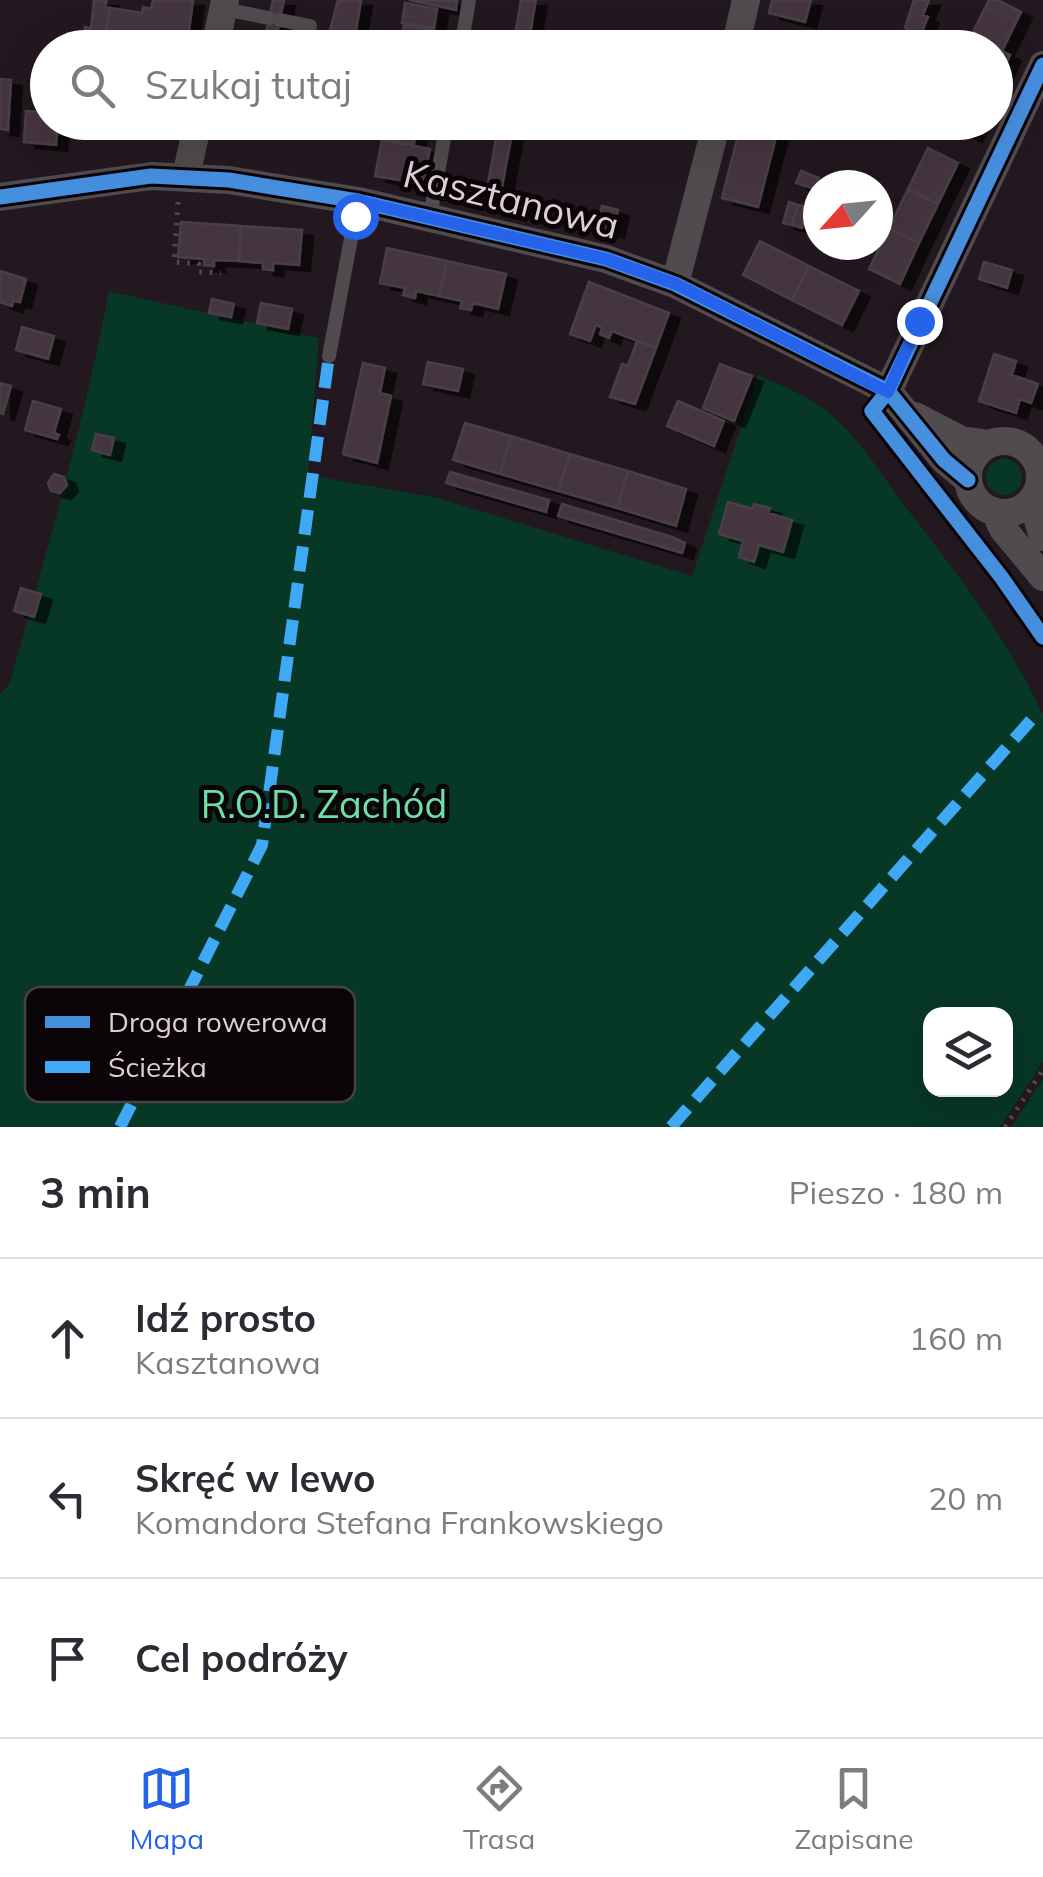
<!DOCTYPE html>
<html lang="pl">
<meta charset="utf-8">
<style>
body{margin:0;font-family:Mulish,sans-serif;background:#f7f7f7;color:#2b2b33}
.controls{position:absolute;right:30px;bottom:30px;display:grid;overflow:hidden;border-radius:20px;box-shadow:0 10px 40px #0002}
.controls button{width:90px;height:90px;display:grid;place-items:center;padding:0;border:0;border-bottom:2px solid #e1e1e2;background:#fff;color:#2b2b33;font:50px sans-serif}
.compass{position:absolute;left:803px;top:170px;width:90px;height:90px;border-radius:50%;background:#fff;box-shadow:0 10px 40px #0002;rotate:243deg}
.stop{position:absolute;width:30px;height:30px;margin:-22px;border:8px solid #2563eb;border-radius:50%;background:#fff}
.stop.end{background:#2563eb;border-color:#fff;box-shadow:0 2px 10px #0008}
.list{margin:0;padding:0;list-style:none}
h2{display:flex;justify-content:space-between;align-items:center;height:130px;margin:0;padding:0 40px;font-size:42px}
h2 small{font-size:32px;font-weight:400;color:#7c7c81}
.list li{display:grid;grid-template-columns:65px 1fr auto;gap:30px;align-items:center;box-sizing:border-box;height:160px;padding:0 40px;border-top:2px solid #e1e1e2}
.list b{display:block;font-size:38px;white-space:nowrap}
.list p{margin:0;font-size:32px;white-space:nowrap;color:#7c7c81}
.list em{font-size:32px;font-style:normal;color:#7c7c81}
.icon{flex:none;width:55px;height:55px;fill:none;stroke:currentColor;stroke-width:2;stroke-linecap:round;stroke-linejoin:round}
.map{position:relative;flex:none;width:1043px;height:1127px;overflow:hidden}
.search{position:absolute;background:#fff;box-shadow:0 10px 40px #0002;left:30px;right:30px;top:30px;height:110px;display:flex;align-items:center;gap:25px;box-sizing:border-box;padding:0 35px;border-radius:55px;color:#7c7c81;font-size:38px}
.sheet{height:610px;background:#fff}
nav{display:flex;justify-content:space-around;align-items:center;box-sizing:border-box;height:140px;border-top:2px solid #e1e1e2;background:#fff;font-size:28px;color:#7c7c81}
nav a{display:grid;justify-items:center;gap:5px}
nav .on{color:#2563eb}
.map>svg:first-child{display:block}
.green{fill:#073725;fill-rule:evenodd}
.building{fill:#453540;stroke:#4a4046;stroke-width:2.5;filter:url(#shadow)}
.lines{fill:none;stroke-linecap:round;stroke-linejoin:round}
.path{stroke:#514c4f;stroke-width:5;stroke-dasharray:2.5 8;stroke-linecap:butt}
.lane{stroke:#4f4b4e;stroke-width:14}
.street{stroke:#4f4b4e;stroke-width:28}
.quiet{stroke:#3fa9f5;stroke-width:12;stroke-dasharray:25 12;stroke-linecap:butt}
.cycleway-casing{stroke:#0b0408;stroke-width:21}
.cycleway{stroke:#468fdf;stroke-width:15}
.route{stroke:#2563eb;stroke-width:12}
.labels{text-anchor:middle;stroke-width:10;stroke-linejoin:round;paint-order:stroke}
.street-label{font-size:38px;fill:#decfd7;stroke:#0b0408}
.park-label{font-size:38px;fill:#6be0a9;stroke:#0b0408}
.key{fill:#0b0408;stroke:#4a4146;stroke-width:2.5}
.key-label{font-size:28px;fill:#decfd7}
</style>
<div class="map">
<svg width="1043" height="1127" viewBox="0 0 1043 1127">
<defs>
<filter id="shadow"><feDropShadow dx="11" dy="6" stdDeviation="0" flood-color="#0009"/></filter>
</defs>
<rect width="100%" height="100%" fill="#23181f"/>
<path class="green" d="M 109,291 L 319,338 L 308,475 L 438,498 L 692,576 L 758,375 C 785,387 815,398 837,420 C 861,442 880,472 899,498 C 952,567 1007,636 1043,715 L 1043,1062 L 1000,1127 L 0,1127 L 0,694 L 9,685 C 46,554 84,424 109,291 ZM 930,1014 L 1006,1014 L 1006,1090 L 930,1090 Z
M986 477a18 18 0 1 1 36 0a18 18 0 1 1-36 0Z
M 1043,1079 L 1043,1127 L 1011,1127 Z"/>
<path class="building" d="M 94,0 L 107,0 L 105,7 L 110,8 L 106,31 L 107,44 L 83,39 L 85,27 L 91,28 Z
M 153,0 L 193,0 L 187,45 L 106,31 L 110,8 L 142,13 L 143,7 L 151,9 Z
M 273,0 L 284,0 L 274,48 L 270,48 L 263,46 Z
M 338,0 L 361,0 L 354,44 L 350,48 L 326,45 Z
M 409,0 L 457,0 L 456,10 Z
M 521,0 L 536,0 L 533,16 L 528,48 L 513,48 Z
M 772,0 L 811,0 L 805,22 L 769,13 Z
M 914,0 L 929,0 L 923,15 L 928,17 L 921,34 L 905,28 Z
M 989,0 L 998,0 L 1021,12 L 1002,51 L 971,36 Z
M 405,3 L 437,9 L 434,28 L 402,23 Z
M 404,25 L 451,34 L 448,48 L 400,48 Z
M 829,33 L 843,37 L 840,48 L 826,48 Z
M 843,37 L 866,43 L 865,48 L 840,48 Z
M 155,38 L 184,42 L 184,48 L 153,48 Z
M 996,48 L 1010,55 L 996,86 Z
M 0,79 L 11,80 L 8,130 L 0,129 Z
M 26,111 L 48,113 L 48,122 L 58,122 L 56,145 L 24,142 Z
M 383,122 L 417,123 L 414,144 L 381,138 Z
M 499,122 L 514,122 L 500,198 L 486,195 Z
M 741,122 L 780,122 L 776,137 L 740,128 Z
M 943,122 L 978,122 L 971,136 Z
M 740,128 L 776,137 L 758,207 L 722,198 Z
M 382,140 L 430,149 L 423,184 L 375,176 Z
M 928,148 L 958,163 L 938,204 L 908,189 Z
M 801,171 L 819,178 L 815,189 L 796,183 Z
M 908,189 L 938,204 L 919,243 L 889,228 Z
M 789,202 L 798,205 L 792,225 L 783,223 Z
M 798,205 L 807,207 L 802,228 L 792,225 Z
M 602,206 L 618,210 L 613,232 L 596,227 Z
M 181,222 L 241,226 L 239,261 L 214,260 L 214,266 L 204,265 L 204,259 L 178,257 Z
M 241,226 L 302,230 L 299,265 L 273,263 L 273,270 L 263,269 L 263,263 L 239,261 Z
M 889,228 L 919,243 L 900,284 L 869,269 Z
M 760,241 L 809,266 L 792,300 L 743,275 Z
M 387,248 L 447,261 L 439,296 L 416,291 L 415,298 L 403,295 L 405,288 L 380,283 Z
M 447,261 L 506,274 L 498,309 L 473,303 L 471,310 L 460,308 L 462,301 L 439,296 Z
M 984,262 L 1012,270 L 1007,288 L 979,279 Z
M 809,266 L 859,291 L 842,325 L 792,300 Z
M 0,271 L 26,279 L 20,302 L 13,301 L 12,306 L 0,302 Z
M 589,282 L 669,313 L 656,348 L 612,331 L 609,338 L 600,334 L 602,328 L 596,325 L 590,341 L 570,334 Z
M 212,299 L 234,304 L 231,317 L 209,313 Z
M 261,303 L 292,309 L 288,329 L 257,323 Z
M 22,327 L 54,336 L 48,359 L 16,350 Z
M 637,341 L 656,348 L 635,404 L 610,397 L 622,364 L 628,366 Z
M 994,354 L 1016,361 L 1012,375 L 1038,384 L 1031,403 L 1020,399 L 1016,413 L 979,401 Z
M 428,362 L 463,369 L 458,391 L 423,384 Z
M 363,363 L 385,368 L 380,393 L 391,396 L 377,463 L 343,454 Z
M 720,364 L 752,376 L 734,421 L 703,408 Z
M 0,383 L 11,386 L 3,414 L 0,413 Z
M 33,401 L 61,409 L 54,433 L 59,435 L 57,439 L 25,430 Z
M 678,401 L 724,421 L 714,446 L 667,426 Z
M 465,423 L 511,436 L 500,474 L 453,460 Z
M 96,434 L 114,438 L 110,455 L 92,450 Z
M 511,436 L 570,454 L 558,491 L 500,474 Z
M 570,454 L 628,471 L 617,508 L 558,491 Z
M 628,471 L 686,489 L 676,526 L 617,508 Z
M 450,472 L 549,500 L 546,512 L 446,483 Z
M 54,474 L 64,477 L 67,485 L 60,493 L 51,491 L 48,483 Z
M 728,502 L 753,509 L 754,504 L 770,508 L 768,513 L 792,520 L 783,552 L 759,545 L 754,562 L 739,557 L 743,541 L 719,534 Z
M 562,504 L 672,537 L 685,543 L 682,553 L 558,516 Z
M 21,588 L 41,594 L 34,617 L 14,611 Z"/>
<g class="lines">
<path class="path" d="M 178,202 L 174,262 L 199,264 L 198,272 L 221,273
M 1005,1127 L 1043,1070"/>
<path class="lane" d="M 223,9 L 269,18
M 280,20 L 310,26
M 461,48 L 469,0
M 430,217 L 447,122
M 329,356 L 358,201"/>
<path class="street" d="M 215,48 L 225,0
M 735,48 L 746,0
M 186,176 L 198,122
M 0,197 L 151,176 L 229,180 L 358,201 L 606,259 L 675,284 L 888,391 L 944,460 L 968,480
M 675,284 L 717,122
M 888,391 L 1043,65
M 915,416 L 961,440 L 990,444
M968 477a36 36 0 1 1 72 0a36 36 0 1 1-72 0Z
M 1032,500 L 1043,537
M 995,512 L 1003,529 L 1043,577"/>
<path class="quiet" d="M 120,1127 L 262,845 L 329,356
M 671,1127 L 1031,720"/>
<defs>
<path id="cycleway" d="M 1043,65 L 888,391 L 872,411 L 1002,578 L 1043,637
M 0,197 L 151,176 L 229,180 L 358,201 L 606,259 L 675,284 L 888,391 L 944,460 L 968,480"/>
</defs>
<use href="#cycleway" class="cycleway-casing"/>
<use href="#cycleway" class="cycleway"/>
</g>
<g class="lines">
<path class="route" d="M 355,216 L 358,201 L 606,259 L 676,284 L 888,392 L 919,321"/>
</g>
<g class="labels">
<g class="street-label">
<text transform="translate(511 200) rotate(14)" y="13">Kasztanowa</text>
</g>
<g class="park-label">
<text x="324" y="818">R.O.D. Zachód</text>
</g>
</g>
<rect x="25" y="987" width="330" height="115" rx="15" class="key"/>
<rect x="45" y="1016" width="45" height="12" fill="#468fdf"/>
<rect x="45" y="1061" width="45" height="12" fill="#3fa9f5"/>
<g class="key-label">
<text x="108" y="1032">Droga rowerowa</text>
<text x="108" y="1077">Ścieżka</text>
</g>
</svg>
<div class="controls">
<button><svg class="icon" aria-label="layers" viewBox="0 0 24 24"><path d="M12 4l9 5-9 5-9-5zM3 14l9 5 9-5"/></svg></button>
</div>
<svg class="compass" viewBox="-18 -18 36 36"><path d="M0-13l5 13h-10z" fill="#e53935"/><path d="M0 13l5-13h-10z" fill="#7c7c81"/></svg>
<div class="stop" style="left:355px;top:216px"></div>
<div class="stop end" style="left:919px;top:321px"></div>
<div class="search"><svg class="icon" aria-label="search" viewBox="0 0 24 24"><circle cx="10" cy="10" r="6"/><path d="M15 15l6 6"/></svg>Szukaj tutaj</div>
</div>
<section class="sheet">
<h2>3 min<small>Pieszo · 180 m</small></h2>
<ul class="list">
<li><svg class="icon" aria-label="ahead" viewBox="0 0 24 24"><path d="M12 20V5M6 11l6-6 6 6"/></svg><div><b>Idź prosto</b><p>Kasztanowa</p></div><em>160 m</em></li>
<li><svg class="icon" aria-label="left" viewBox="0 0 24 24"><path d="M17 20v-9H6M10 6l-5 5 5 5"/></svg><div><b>Skręć w lewo</b><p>Komandora Stefana Frankowskiego</p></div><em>20 m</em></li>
<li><svg class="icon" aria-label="arrive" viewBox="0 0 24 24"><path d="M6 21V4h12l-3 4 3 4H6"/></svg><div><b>Cel podróży</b></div></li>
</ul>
</section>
<nav>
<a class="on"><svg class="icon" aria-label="map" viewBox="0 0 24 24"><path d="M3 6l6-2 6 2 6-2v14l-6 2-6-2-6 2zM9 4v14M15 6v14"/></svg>Mapa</a>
<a><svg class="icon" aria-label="directions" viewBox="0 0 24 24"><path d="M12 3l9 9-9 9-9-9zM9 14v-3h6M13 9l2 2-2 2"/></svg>Trasa</a>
<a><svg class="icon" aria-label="saved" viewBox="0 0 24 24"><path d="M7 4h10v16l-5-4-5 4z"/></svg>Zapisane</a>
</nav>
